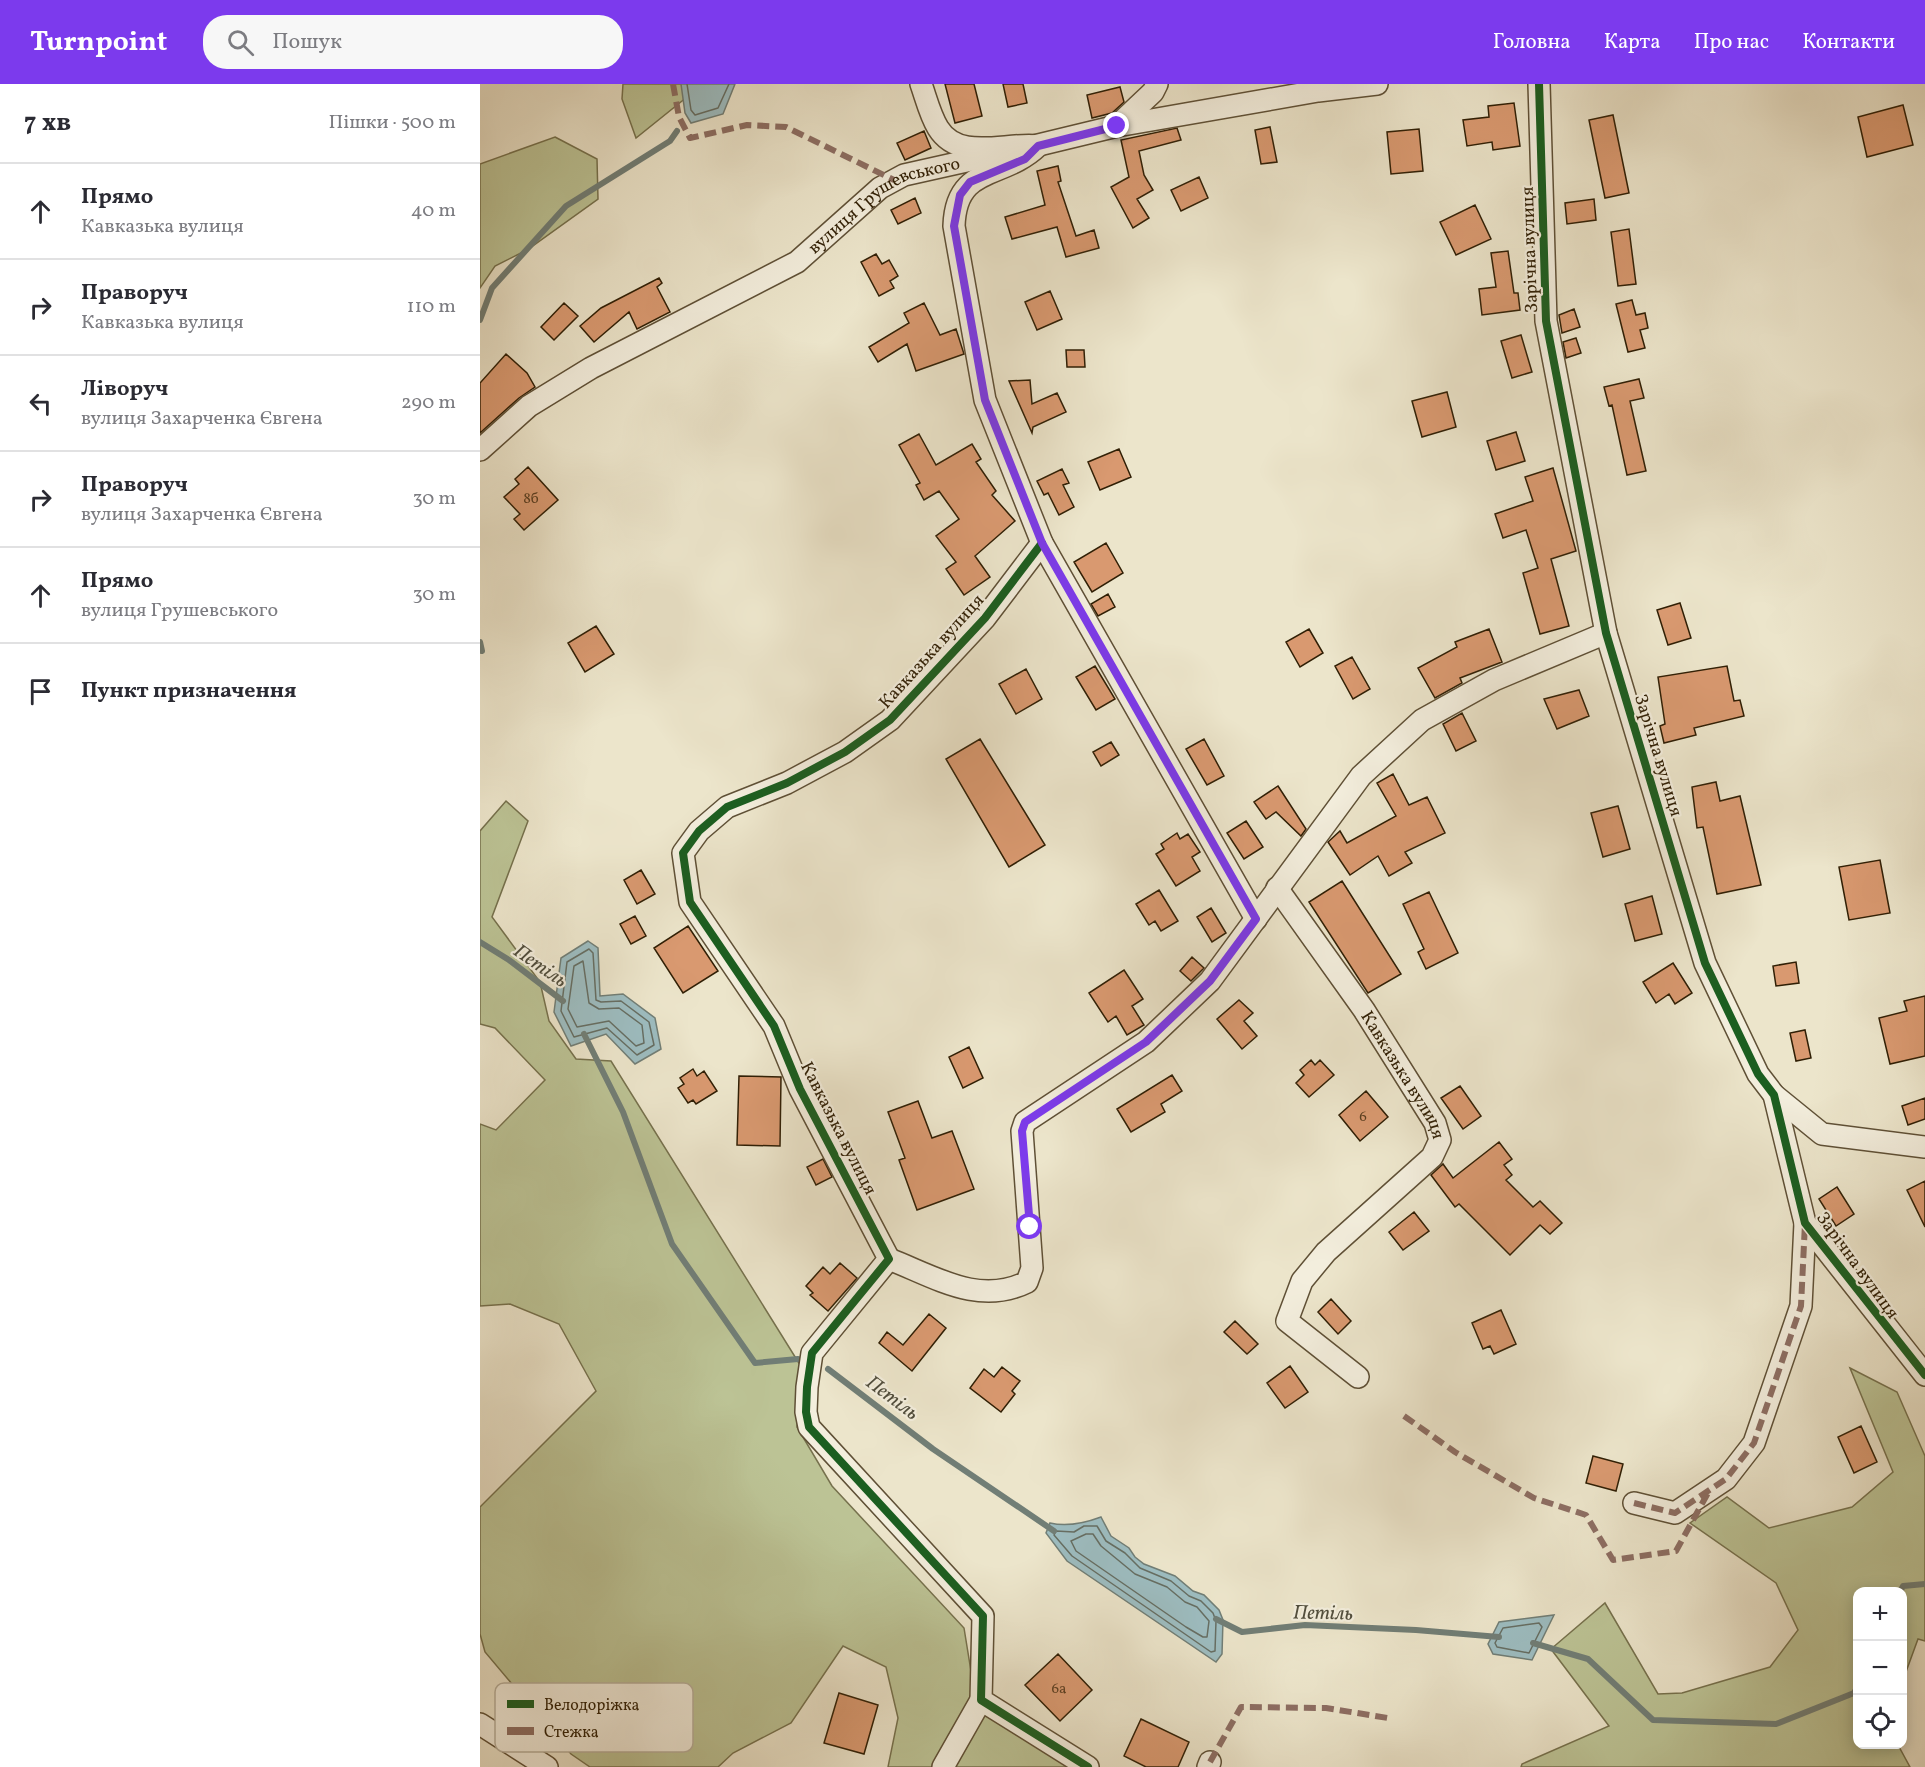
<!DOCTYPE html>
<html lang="uk">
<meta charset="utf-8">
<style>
body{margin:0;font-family:Vollkorn,serif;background:#f7f7f7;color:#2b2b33}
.controls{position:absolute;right:18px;bottom:18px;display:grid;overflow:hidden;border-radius:12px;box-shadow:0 3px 15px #0003}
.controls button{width:54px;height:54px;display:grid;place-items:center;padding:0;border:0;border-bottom:2px solid #e1e1e2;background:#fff;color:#2b2b33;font:30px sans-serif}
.stop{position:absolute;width:18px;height:18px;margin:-14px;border:4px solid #7c3aed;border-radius:50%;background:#fff}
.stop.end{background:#7c3aed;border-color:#fff;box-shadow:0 2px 6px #0008}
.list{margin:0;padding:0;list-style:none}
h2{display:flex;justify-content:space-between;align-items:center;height:78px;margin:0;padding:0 24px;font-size:26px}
h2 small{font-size:20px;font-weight:400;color:#7c7c81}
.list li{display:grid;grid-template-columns:39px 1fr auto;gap:18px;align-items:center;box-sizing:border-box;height:96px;padding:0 24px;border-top:2px solid #e1e1e2}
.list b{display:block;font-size:22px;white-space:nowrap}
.list p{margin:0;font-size:20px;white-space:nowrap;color:#7c7c81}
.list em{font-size:20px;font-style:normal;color:#7c7c81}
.icon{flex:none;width:33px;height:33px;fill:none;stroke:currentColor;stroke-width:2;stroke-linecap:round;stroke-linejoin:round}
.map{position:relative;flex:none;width:1445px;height:1683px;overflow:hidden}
header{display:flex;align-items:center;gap:36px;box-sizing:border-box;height:84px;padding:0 30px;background:#7c3aed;color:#fff}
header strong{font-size:28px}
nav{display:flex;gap:33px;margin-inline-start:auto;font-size:21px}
.search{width:420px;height:54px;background:#f7f7f7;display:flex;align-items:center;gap:15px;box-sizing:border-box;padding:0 21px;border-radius:24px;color:#7c7c81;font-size:22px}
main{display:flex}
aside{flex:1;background:#fff}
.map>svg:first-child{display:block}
.green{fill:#bcc395;stroke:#76714d;stroke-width:1.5}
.water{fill:#9dbdc1;stroke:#717e76;stroke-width:1.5}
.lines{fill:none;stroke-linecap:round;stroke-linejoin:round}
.shore{stroke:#666e63;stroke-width:1.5}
.stream{stroke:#717e76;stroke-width:6}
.building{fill:#d99970;stroke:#301f05;stroke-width:1.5}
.minor-casing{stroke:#5f5036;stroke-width:24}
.minor{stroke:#f3eedd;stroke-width:21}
.quiet{stroke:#8d6e63;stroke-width:6;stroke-dasharray:12 6;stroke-linecap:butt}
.cycleway-casing{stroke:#f3eedd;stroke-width:11}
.cycleway{stroke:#1b5e20;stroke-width:8}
.route{stroke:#7c3aed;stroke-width:8}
.labels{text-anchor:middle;stroke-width:4.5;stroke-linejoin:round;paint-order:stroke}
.number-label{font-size:15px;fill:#5a3e20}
.street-label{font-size:18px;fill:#301f05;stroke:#f3eedd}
.water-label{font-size:20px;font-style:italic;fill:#514e3d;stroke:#f3eedd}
.key{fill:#f3eedd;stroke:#b8b09c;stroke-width:1.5}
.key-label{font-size:16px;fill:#301f05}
</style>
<header>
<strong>Turnpoint</strong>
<div class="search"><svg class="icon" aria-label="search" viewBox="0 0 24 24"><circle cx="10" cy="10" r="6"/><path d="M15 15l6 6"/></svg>Пошук</div>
<nav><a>Головна</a><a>Карта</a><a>Про нас</a><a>Контакти</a></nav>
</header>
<main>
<aside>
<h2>7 хв<small>Пішки · 500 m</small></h2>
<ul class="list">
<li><svg class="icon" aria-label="ahead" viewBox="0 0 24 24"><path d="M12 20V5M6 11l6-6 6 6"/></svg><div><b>Прямо</b><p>Кавказька вулиця</p></div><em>40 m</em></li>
<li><svg class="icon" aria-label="right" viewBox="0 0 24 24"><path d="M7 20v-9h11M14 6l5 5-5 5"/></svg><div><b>Праворуч</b><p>Кавказька вулиця</p></div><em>110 m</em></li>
<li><svg class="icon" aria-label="left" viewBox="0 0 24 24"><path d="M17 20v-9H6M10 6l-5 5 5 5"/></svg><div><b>Ліворуч</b><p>вулиця Захарченка Євгена</p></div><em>290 m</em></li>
<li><svg class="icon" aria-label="right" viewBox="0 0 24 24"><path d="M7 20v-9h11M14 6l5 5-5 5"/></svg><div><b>Праворуч</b><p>вулиця Захарченка Євгена</p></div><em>30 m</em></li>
<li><svg class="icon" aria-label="ahead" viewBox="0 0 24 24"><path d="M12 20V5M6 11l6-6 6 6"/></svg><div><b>Прямо</b><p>вулиця Грушевського</p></div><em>30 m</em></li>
<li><svg class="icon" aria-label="arrive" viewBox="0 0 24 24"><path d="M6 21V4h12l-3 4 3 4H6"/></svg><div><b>Пункт призначення</b></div></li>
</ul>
</aside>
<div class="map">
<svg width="1445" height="1683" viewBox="0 0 1445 1683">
<rect width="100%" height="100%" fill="#ece5cb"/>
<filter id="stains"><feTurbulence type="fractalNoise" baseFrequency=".00333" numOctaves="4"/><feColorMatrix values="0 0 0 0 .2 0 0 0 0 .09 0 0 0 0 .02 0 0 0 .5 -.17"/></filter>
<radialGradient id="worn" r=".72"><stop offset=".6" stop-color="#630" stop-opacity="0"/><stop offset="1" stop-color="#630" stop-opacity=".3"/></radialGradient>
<path class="green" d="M 143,0 L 211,0 L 212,9 L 156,54 L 142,15 Z
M 75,53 L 117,75 L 118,115 L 47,166 L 15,182 L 0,204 L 0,80 Z
M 26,717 L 48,737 L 12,833 L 60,898 L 69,937 L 96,975 L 131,977 L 322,1284 L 317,1343 L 352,1402 L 484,1544 L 496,1618 L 588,1683 L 408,1683 L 418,1634 L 406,1583 L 363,1562 L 311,1639 L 253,1669 L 238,1683 L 110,1683 L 91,1670 L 5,1568 L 0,1550 L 0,1423 L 116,1307 L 79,1240 L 30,1220 L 0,1222 L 0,1040 L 16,1046 L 65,996 L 15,944 L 0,940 L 0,747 Z
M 1370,1284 L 1417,1308 L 1445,1372 L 1445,1557 L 1438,1555 L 1423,1596 L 1422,1508 L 1378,1508 L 1378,1660 L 1418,1661 L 1430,1683 L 1041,1683 L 1042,1680 L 1129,1642 L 1071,1565 L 1125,1519 L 1178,1610 L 1202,1609 L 1290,1583 L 1318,1546 L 1296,1499 L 1210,1439 L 1247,1413 L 1289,1444 L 1372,1423 L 1413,1388 Z"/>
<path class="water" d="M 201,0 L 255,0 L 243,30 L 211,39 L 205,29 Z
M 108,857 L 118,864 L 120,912 L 143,910 L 175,934 L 181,965 L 155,980 L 126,950 L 91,962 L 74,928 L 81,874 Z
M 621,1433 L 631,1452 L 649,1464 L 655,1473 L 664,1480 L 695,1492 L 713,1507 L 724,1511 L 739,1526 L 743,1536 L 742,1570 L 736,1578 L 587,1477 L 566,1449 L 570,1439 C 587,1443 605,1439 621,1433 Z
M 1074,1531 L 1052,1576 L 1013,1570 L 1008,1560 L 1019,1538 Z"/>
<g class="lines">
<path class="shore" d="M 207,0 L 211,26 L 215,31 L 238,24 L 249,0
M 109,865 L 113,869 L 116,916 L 121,918 L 141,917 L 169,938 L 174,961 L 157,971 L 127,944 L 94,953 L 81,927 L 87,878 Z
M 103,877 L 109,919 L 119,925 L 139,924 L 162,941 L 164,959 L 156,962 L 129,937 L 97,943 L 88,925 L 94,882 Z
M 604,1442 L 617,1442 L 626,1457 L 645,1469 L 660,1484 L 691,1497 L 709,1512 L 721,1517 L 733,1529 L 736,1537 L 735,1567 L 731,1568 L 592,1472 L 574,1451 L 576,1447 L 594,1448 Z
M 606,1450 L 613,1450 L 621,1462 L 655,1490 L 687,1503 L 705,1518 L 717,1523 L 729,1537 L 727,1553 L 723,1553 L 706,1543 L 596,1467 L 591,1457 Z
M 1059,1539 L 1062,1543 L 1049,1569 L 1017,1563 L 1015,1559 L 1023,1544 Z"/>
<path class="stream" d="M 0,236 L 12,204 L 86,122 L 190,57 L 197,47
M 0,558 L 2,567
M 0,858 L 29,876 L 83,917
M 104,950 L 143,1028 L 192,1160 L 275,1279 L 318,1275
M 348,1285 L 453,1365 L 574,1447
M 1420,1508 L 1423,1502 L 1445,1500
M 736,1535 L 762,1548 L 825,1541 L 936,1546 L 1019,1553
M 1053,1559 L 1108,1575 L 1173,1636 L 1296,1640 L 1374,1609 L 1378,1602"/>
</g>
<path class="building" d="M 465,0 L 494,0 L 502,32 L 475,39 Z
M 523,0 L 543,0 L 547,19 L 528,23 Z
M 640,3 L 644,18 L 632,29 L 612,34 L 607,11 Z
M 1034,19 L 1040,62 L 1013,66 L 1012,58 L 987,62 L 983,36 L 1009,33 L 1008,22 Z
M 1423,21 L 1433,61 L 1387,73 L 1378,33 Z
M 1133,31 L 1149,109 L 1125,114 L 1109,36 Z
M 790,43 L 797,78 L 781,80 L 775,46 Z
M 697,44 L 701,56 L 659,67 L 664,91 L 673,106 L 657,115 L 669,134 L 653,144 L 631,103 L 649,93 L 641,56 Z
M 939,45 L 943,87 L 911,90 L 907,48 Z
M 444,47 L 451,64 L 425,76 L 417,59 Z
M 578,82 L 581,97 L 578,98 L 596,152 L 614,146 L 619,164 L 586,173 L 577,143 L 532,155 L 525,133 L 565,121 L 557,87 Z
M 719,93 L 728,114 L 701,127 L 691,106 Z
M 435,114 L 441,129 L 418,140 L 411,126 Z
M 1114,115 L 1116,136 L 1087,140 L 1085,119 Z
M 995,121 L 1011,155 L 976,171 L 960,138 Z
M 1149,145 L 1156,200 L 1138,202 L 1131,148 Z
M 1028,167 L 1034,209 L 1038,209 L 1040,226 L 1002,231 L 999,205 L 1016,203 L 1011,169 Z
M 396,170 L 402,180 L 409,176 L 418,192 L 410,197 L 414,204 L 399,212 L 381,178 Z
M 179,194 L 182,199 L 177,203 L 190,228 L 157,245 L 149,228 L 114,258 L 100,242 L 121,224 Z
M 570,207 L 582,235 L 557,246 L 545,218 Z
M 1152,216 L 1156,231 L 1165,229 L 1168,244 L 1160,246 L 1165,264 L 1148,268 L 1136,220 Z
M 84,219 L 98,232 L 74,256 L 61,243 Z
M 444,219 L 460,251 L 476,245 L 484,270 L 436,287 L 427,260 L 398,278 L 389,263 L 429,239 L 424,229 Z
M 1094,225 L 1100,243 L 1082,249 L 1079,231 Z
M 1041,251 L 1052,288 L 1032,294 L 1021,257 Z
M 1096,254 L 1101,269 L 1086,274 L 1083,258 Z
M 586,266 L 604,266 L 605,283 L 587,283 Z
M 26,270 L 47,289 L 55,303 L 39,314 L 0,349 L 0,299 Z
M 1159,295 L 1164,314 L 1150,317 L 1166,387 L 1147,391 L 1132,321 L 1129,322 L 1124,303 Z
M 550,296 L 552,320 L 577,309 L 586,328 L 553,343 L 552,349 L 529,297 Z
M 967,308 L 976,343 L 942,353 L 932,317 Z
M 1036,348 L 1045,377 L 1016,386 L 1007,357 Z
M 439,350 L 456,381 L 492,360 L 501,375 L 496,378 L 516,407 L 512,411 L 535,437 L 495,472 L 510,493 L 484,511 L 466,485 L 476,478 L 456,452 L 479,435 L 459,407 L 444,416 L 436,401 L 440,399 L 419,361 Z
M 639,365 L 651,393 L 620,406 L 608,378 Z
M 48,383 L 78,416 L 44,446 L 34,435 L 40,430 L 24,413 L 39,400 L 35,395 Z
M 1073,384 L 1096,467 L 1071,475 L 1089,542 L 1060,550 L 1043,489 L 1058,484 L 1046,446 L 1023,454 L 1015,430 L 1053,417 L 1045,393 Z
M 582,385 L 589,399 L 583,401 L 594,423 L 579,431 L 568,409 L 564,411 L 557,397 Z
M 626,459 L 643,489 L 612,508 L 594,478 Z
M 628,510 L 635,523 L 618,532 L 611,520 Z
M 1200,519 L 1211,554 L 1188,561 L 1177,526 Z
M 116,542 L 134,570 L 105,588 L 88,559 Z
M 829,545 L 843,569 L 820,583 L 806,558 Z
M 1009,545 L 1022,578 L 980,594 L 982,599 L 955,614 L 938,584 L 977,563 L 975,558 Z
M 872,573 L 890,605 L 873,615 L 855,582 Z
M 615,582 L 635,615 L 616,626 L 596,593 Z
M 1247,582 L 1254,617 L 1260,616 L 1264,632 L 1214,644 L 1216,651 L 1184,659 L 1180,642 L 1185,640 L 1178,593 Z
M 546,585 L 562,615 L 536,630 L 519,600 Z
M 1099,606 L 1109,632 L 1077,645 L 1064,615 Z
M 982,629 L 996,657 L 976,667 L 963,640 Z
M 500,655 L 565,761 L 529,783 L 466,675 Z
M 724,655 L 744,692 L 727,701 L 706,665 Z
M 631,658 L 639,671 L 621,682 L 613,668 Z
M 913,690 L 929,721 L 947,713 L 965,749 L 925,768 L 932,779 L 909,792 L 898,772 L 870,791 L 848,758 L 860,747 L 867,759 L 916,732 L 897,699 Z
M 1236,698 L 1240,717 L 1260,712 L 1281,801 L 1237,810 L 1223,743 L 1217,744 L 1212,703 Z
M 798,702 L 826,745 L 821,752 L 796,728 L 786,735 L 774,718 Z
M 1138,722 L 1150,765 L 1123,773 L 1111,729 Z
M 766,737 L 783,763 L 764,775 L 747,749 Z
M 697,749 L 700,755 L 708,750 L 720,768 L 712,773 L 720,787 L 696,802 L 676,770 L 684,765 L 681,760 Z
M 1400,776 L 1410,829 L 1369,836 L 1359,783 Z
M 161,786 L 175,810 L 157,820 L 144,796 Z
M 862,797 L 921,890 L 888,909 L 829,818 Z
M 679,806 L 698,837 L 681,847 L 675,837 L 669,841 L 656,820 Z
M 949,808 L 978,869 L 946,885 L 938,868 L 944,865 L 923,820 Z
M 1172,812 L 1182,850 L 1155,857 L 1145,820 Z
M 731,824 L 746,849 L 732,858 L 717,833 Z
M 155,832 L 166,852 L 151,860 L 140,840 Z
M 208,842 L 238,887 L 203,909 L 174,864 Z
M 712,873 L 724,884 L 711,897 L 700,887 Z
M 1316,878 L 1319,899 L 1296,902 L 1293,882 Z
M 1193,879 L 1212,909 L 1195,920 L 1189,910 L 1176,919 L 1163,898 Z
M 644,886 L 663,915 L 652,922 L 664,941 L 647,951 L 636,932 L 628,938 L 609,909 Z
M 1445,912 L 1445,972 L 1410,980 L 1399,934 L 1427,927 L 1424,917 Z
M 759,916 L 773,929 L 764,937 L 777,952 L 762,965 L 737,935 Z
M 1325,946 L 1331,974 L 1316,977 L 1310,949 Z
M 489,963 L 503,994 L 483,1004 L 469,973 Z
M 831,976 L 835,981 L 840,976 L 854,991 L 829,1013 L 816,999 L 824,991 L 820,986 Z
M 213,985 L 217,992 L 224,987 L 237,1007 L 216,1020 L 213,1016 L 208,1019 L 198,1004 L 204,1000 L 200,994 Z
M 692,991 L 702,1007 L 681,1020 L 685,1028 L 651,1048 L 637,1025 Z
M 259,992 L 301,993 L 300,1062 L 257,1061 Z
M 980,1002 L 1001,1032 L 983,1045 L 961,1014 Z
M 886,1007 L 908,1033 L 880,1057 L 859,1031 Z
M 1445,1014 L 1445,1035 L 1428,1041 L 1422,1022 Z
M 438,1017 L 452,1054 L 472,1047 L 494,1105 L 437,1126 L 419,1076 L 425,1074 L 408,1028 Z
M 1019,1058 L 1032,1075 L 1024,1081 L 1032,1091 L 1026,1096 L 1053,1123 L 1060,1117 L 1082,1139 L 1070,1150 L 1060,1141 L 1030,1171 L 979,1120 L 975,1123 L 951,1091 L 963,1080 L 973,1094 Z
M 343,1075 L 352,1093 L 336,1101 L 327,1083 Z
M 1445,1097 L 1445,1143 L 1427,1106 Z
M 1357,1103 L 1374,1130 L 1356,1142 L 1339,1115 Z
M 934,1128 L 949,1147 L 923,1166 L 909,1148 Z
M 360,1179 L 377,1194 L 348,1227 L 330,1211 L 333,1209 L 326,1202 L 343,1183 L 350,1190 Z
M 851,1215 L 871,1237 L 858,1250 L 838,1228 Z
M 1021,1226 L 1036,1260 L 1014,1270 L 1010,1262 L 1003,1265 L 992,1239 Z
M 449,1230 L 466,1244 L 432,1287 L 399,1259 L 407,1248 L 423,1261 Z
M 755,1237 L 778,1260 L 767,1270 L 744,1248 Z
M 810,1282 L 828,1308 L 805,1324 L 787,1299 Z
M 522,1283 L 540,1297 L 532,1307 L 535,1310 L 521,1328 L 490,1304 L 504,1285 L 514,1293 Z
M 1381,1342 L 1397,1378 L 1374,1389 L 1358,1353 Z
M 1113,1372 L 1143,1380 L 1136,1407 L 1106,1399 Z
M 578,1570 L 612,1606 L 580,1637 L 545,1601 Z
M 359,1609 L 398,1621 L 384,1670 L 344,1659 Z
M 661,1635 L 709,1658 L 698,1683 L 666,1683 L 644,1672 Z"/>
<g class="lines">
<defs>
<g id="minor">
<path d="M 441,0 C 446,14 450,31 458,44 C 479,78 525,58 558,62 C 523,96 476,80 474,142 L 505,316 L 562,459 L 776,835"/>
<path d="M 1059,0 L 1066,237 L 1126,549 L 1225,879 L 1278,990 L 1294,1011 L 1325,1139 L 1445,1291"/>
<path d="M 637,42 L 673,8 L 677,0"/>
<path d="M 546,64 L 637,42 L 838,7 L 897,0"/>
<path id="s1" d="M 0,366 L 49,322 L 111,284 L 317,178 L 400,104 L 424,91 L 509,72"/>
<path d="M 562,459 L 505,534 L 410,636 L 365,668 L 307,699 L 247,723 L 219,747 L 203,769 L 210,818 L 294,942 L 320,1005 L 409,1175 L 332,1269 L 327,1303 L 326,1328 L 329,1343 L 503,1532 L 501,1616 L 608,1683"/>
<path id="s2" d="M 797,804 L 884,926 L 955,1039 L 960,1056 L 952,1073 L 846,1168 L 822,1197 L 807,1237 L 878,1293"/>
<path d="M 1294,1011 L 1342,1050 L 1445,1063"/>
<path d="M 409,1175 C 455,1193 499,1222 547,1198 L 552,1184 L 542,1047 L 545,1038 L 666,958 L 730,897 L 881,692 L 942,636 L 1014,596 L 1126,549"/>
<path d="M 1154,1419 L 1195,1429 L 1246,1395 L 1274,1359 L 1321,1222 L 1325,1139"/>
<path d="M 0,1640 L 67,1683"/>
<path d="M 463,1683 L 501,1616"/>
<path d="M 728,1683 L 730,1678"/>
</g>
</defs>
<use href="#minor" class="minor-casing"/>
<use href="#minor" class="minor"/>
<path class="quiet" d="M 193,0 L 199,33 L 210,54 L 267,41 L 306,43 L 414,96
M 924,1332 L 975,1368 L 1054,1414 L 1106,1431 L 1133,1476 L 1196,1467 L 1229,1407
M 1154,1419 L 1195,1429 L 1246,1395 L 1274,1359 L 1321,1222 L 1325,1139
M 730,1678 L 761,1623 L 846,1624 L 908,1634"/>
<defs>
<path id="cycleway" d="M 1059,0 L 1066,237 L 1126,549 L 1225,879 L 1278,990 L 1294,1011 L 1325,1139 L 1445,1291
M 562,459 L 505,534 L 410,636 L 365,668 L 307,699 L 247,723 L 219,747 L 203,769 L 210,818 L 294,942 L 320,1005 L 409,1175 L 332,1269 L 327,1303 L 326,1328 L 329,1343 L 503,1532 L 501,1616 L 608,1683"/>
</defs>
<use href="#cycleway" class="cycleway-casing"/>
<use href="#cycleway" class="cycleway"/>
</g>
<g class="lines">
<path class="route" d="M 550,1143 L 542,1047 L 545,1038 L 666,958 L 730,897 L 776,835 L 562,459 L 505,316 L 474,142 L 480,111 L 490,98 L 545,75 L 558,62 L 637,42"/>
</g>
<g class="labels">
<g class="number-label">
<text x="51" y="419">8б</text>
<text x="883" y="1037">6</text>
<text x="579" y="1609">6а</text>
</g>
<g class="street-label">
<text dy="6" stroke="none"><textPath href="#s1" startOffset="477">вулиця Грушевського</textPath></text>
<text transform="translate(1049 166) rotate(-92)" y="6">Зарічна вулиця</text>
<text transform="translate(451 567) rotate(-48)" y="6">Кавказька вулиця</text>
<text transform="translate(1179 671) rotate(73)" y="6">Зарічна вулиця</text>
<text dy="6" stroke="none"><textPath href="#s2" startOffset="226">Кавказька вулиця</textPath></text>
<text transform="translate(359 1044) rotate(63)" y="6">Кавказька вулиця</text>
<text transform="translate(1378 1181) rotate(54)" y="6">Зарічна вулиця</text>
</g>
<g class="water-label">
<text transform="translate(61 881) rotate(35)" y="7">Петіль</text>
<text transform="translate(413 1313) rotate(37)" y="7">Петіль</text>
<text transform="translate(843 1528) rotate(1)" y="7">Петіль</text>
</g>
</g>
<rect x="15" y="1599" width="198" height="69" rx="9" class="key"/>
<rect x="27" y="1616" width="27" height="8" fill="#1b5e20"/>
<rect x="27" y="1643" width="27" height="8" fill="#8d6e63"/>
<g class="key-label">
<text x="64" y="1626">Велодоріжка</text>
<text x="64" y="1653">Стежка</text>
</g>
<rect width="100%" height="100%" filter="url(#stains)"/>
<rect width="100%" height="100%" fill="url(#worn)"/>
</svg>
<div class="controls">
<button>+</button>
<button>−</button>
<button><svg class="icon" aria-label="locate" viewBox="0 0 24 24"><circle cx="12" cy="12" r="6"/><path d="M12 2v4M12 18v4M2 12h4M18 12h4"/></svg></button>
</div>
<div class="stop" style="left:550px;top:1143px"></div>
<div class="stop end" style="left:637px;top:42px"></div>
</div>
</main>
